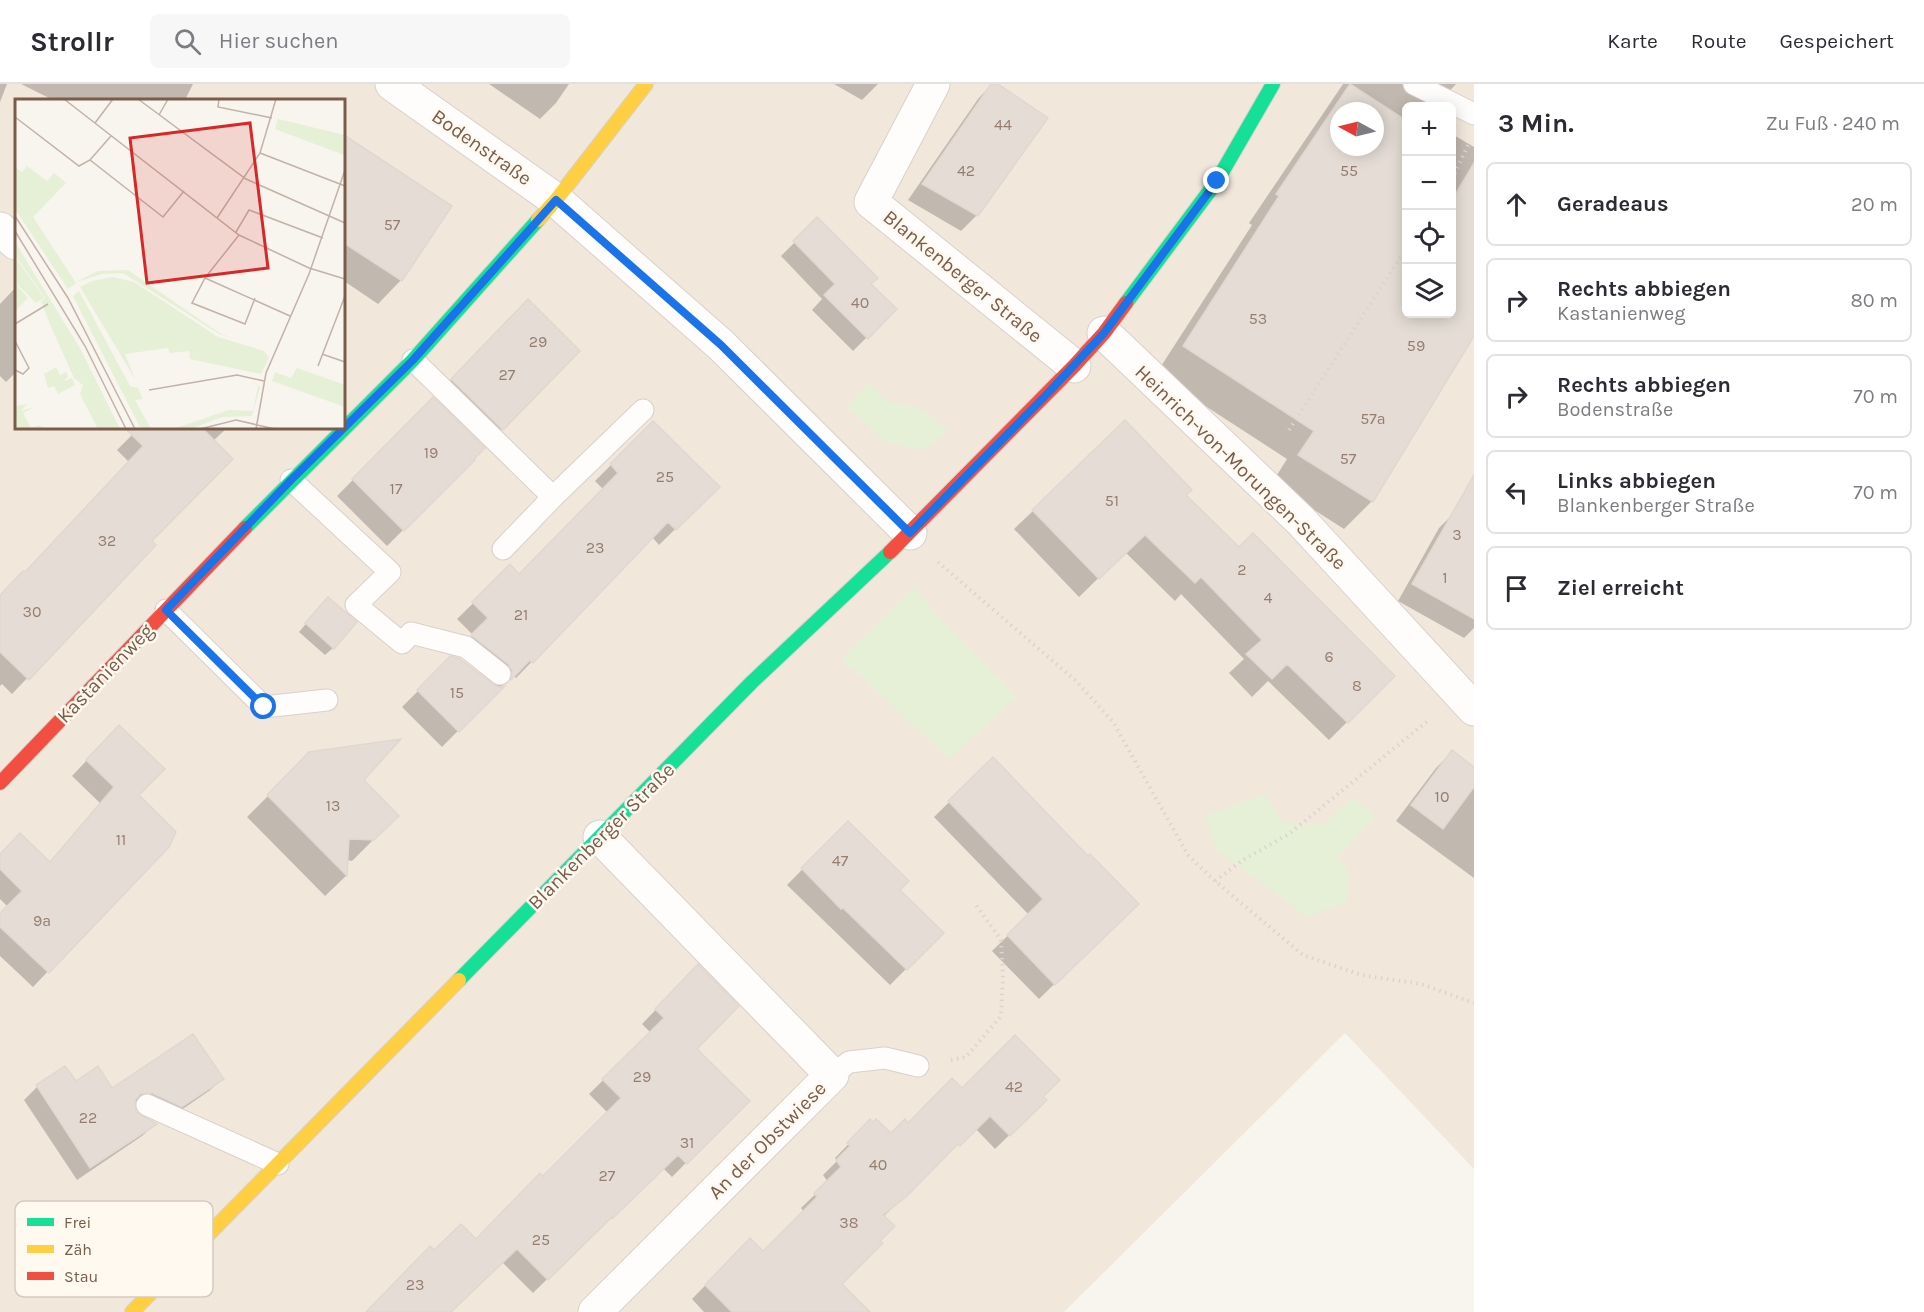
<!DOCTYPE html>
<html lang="de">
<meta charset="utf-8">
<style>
body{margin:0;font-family:Karla,sans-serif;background:#f7f7f7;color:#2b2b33}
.controls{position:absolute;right:18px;top:18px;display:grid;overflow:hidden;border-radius:9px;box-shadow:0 3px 15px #0003}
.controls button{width:54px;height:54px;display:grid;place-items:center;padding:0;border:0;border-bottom:2px solid #e1e1e2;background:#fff;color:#2b2b33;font:30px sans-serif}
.compass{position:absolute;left:1330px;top:18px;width:54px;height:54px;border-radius:50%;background:#fff;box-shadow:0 3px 15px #0003;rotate:277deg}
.stop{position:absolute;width:18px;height:18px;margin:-14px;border:4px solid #1a73e8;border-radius:50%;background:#fff}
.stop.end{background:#1a73e8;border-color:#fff;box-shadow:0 2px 6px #0008}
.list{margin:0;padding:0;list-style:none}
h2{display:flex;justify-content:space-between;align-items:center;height:78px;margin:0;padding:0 24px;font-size:26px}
h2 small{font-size:20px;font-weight:400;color:#7c7c81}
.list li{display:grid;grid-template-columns:39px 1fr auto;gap:18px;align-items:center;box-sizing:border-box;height:84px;margin:0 12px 12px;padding:0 12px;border:2px solid #e1e1e2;border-radius:9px}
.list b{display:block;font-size:22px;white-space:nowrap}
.list p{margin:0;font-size:20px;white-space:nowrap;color:#7c7c81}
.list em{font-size:20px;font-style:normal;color:#7c7c81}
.icon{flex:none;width:33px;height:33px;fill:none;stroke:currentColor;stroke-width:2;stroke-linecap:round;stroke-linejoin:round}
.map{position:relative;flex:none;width:1474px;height:1228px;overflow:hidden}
header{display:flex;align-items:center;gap:36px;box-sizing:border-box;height:84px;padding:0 30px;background:#fff;border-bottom:2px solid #e1e1e2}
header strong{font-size:28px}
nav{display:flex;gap:33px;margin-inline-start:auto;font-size:21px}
.search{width:420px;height:54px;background:#f7f7f7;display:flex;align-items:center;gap:15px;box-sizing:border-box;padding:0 21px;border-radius:9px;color:#7c7c81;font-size:22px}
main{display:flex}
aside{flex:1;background:#fff}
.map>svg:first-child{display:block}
.residential{fill:#f2e7db;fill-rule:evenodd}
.green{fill:#e5f0d7}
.shadow{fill:#0003;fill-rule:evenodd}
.building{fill:#e5ddd5;stroke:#e2d7cf;stroke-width:1.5;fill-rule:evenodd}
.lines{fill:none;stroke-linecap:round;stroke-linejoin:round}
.lane-casing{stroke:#d8d1cc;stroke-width:23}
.street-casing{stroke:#d8d1cc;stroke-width:35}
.fast-casing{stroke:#d8d1c9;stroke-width:16}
.slow-casing{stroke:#d8d1c9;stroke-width:16}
.jam-casing{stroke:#d8d1c9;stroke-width:16}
.path{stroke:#dcd4ce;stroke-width:4;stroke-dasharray:1.5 4.5;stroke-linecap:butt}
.lane{stroke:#fefdfc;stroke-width:21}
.street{stroke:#fefdfc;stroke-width:33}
.fast{stroke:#16e098;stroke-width:14}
.slow{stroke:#ffcf43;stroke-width:14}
.jam{stroke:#f24e42;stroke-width:14}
.route{stroke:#1a73e8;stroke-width:8}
.labels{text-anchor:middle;stroke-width:5;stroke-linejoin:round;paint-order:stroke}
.number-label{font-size:16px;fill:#967e6f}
.street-label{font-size:20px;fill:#7a5c4a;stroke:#fff9f0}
.inset-road{fill:none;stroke:#c2b2a7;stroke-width:1.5}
.view{fill:#d62828;fill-opacity:0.15;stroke:#d62828;stroke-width:3}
.inset-edge{fill:none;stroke:#7a5c4a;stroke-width:3}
.key{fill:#fff9f0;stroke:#d7cabe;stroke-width:1.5}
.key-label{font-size:16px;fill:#7a5c4a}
</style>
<header>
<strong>Strollr</strong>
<div class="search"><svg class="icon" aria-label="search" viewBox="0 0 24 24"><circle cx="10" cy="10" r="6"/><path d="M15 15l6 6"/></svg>Hier suchen</div>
<nav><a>Karte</a><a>Route</a><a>Gespeichert</a></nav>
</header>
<main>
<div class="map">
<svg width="1474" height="1228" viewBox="0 0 1474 1228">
<rect width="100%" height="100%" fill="#f8f4ee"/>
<path class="residential" d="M 0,0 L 1474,0 L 1474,1085 L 1345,949 L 1064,1228 L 0,1228 ZM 16,16 L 344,16 L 344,344 L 16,344 ZM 1406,22 L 1452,22 L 1452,230 L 1406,230 ZM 1339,27 L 1375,27 L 1375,63 L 1339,63 Z"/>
<path class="green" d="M 868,299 L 888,317 L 920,324 L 948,347 L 925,366 L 887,359 L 847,323 Z
M 913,504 L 1016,613 L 949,675 L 841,574 Z
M 1266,710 L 1281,738 L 1325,740 L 1353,713 L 1375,732 L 1337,774 L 1349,788 L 1347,818 L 1307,833 L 1216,765 L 1206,732 Z"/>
<path class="shadow" d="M 0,0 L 7,0 L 0,18 Z
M 21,0 L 193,0 L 185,16 L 53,16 Z
M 489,0 L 569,0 L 556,19 L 540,35 Z
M 834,0 L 878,0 L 862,16 Z
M 992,0 L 995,0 L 977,131 L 961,147 L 908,116 L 978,15 Z
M 1343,0 L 1456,0 L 1436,22 L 1406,22 L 1406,230 L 1452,230 L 1452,50 L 1474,63 L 1474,249 L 1372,417 L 1344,445 L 1272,399 L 1287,375 L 1156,290 L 1252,141 L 1249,139 ZM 1339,27 L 1375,27 L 1375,63 L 1339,63 Z
M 344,53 L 450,122 L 401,196 L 378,220 L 344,197 Z
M 817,136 L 869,201 L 895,225 L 853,267 L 812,226 L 822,215 L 781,172 Z
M 16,203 L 16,288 L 6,298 L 0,292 L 0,220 Z
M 512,233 L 578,267 L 486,361 L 436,312 Z
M 433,315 L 473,376 L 387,462 L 337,412 Z
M 653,339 L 718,403 L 659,461 L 652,453 L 516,594 L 513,591 L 442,663 L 402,623 L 451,574 L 498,604 L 493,596 L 456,568 L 473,551 L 457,535 L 510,483 L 519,492 L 604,406 L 595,397 Z
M 139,344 L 227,344 L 213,357 L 150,457 L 154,461 L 12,610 L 2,600 L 0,602 L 0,513 L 24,490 L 129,378 L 117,366 Z
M 1184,412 L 1239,465 L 1393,592 L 1329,656 L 1268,597 L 1252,613 L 1229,589 L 1244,575 L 1181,510 L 1175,517 L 1125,468 L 1079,513 L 1014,445 L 1033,427 Z
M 1455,428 L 1474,439 L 1474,544 L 1464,554 L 1398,517 L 1439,444 Z
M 320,523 L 333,564 L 325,571 L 299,548 Z
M 104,658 L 167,762 L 33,903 L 0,872 L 0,831 L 8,823 L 0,815 L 0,771 L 49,779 L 100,719 L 72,692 Z
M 1452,668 L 1474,684 L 1474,794 L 1396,737 L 1436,684 Z
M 310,670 L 362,697 L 397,732 L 352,777 L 347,776 L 346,792 L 325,812 L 247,733 Z
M 993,675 L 1121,835 L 1039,915 L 992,867 L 1029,831 L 934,733 Z
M 848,739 L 898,806 L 942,849 L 890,901 L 787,801 Z
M 698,882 L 695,965 L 747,1017 L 672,1093 L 663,1084 L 598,1147 L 597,1146 L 533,1209 L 502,1178 L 449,1228 L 367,1228 L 434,1168 L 475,1157 L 608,1029 L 589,1010 L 651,949 L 642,940 Z
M 64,984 L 75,999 L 112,1006 L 222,995 L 209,1007 L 168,1035 L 138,1022 L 134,1022 L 135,1029 L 155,1040 L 142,1052 L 77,1096 L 24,1016 L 37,1003 Z
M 962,1006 L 1041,1013 L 1045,1016 L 995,1065 L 975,1044 L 883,1133 L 840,1200 L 848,1228 L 704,1228 L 692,1215 L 750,1156 L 763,1169 L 804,1128 L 801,1124 L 828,1098 L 823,1091 L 837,1077 L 835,1074 L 871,1037 L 891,1051 Z"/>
<path class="building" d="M 991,0 L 998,0 L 1048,34 L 978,132 L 922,100 Z
M 1350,0 L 1407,37 L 1407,230 L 1452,230 L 1452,116 L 1474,79 L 1474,252 L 1373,418 L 1298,371 L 1314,347 L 1183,262 L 1279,112 L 1276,110 ZM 1339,27 L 1375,27 L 1375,63 L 1339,63 Z
M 344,51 L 452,122 L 402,197 L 344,159 Z
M 817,133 L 878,194 L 871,200 L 897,225 L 868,255 L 824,211 L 835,200 L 793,157 Z
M 528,215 L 580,267 L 503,346 L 451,295 Z
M 433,313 L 485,364 L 474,375 L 475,376 L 404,447 L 352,395 Z
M 1125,336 L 1192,406 L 1186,411 L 1239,463 L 1253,449 L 1395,592 L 1348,639 L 1287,580 L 1272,595 L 1246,570 L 1262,556 L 1201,493 L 1195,499 L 1145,451 L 1099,495 L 1032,426 Z
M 653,337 L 720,403 L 676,446 L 668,438 L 533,579 L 530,576 L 511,596 L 512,586 L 508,580 L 471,551 L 488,534 L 472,518 L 510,480 L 519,490 L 618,389 L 610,380 Z
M 125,344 L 202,344 L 233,375 L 152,457 L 156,461 L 29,596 L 0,568 L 0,511 L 23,487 L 25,488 L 143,362 Z
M 1474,391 L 1474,535 L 1412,500 Z
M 328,513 L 357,538 L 334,565 L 305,539 Z
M 450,572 L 460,575 L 493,600 L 499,603 L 505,602 L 459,648 L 417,606 Z
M 119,641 L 165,685 L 139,711 L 176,748 L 169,763 L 49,889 L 0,843 L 0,829 L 22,807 L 0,785 L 0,770 L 20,749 L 50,778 L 114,703 L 86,676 Z
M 401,655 L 364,696 L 399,732 L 374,756 L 349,755 L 347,792 L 267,711 L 309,668 Z
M 1452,666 L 1474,683 L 1474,703 L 1443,745 L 1411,721 Z
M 993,673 L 1088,772 L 1090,770 L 1139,820 L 1055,901 L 1007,851 L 1043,815 L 948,717 Z
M 848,737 L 909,797 L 900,806 L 944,849 L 907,886 L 843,824 L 841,825 L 801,784 Z
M 698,880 L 739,922 L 697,965 L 750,1017 L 687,1080 L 678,1071 L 613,1134 L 612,1133 L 548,1196 L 517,1165 L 451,1228 L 366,1228 L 430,1162 L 434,1166 L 461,1140 L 476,1155 L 540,1089 L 543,1092 L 621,1014 L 602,995 L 664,934 L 655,925 Z
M 193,950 L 224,995 L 182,1023 L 152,1009 L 140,1010 L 135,1016 L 136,1028 L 157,1040 L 90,1084 L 36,1001 L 65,982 L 76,997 L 98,982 L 112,1004 Z
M 1015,951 L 1060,996 L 1043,1013 L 1047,1016 L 1010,1052 L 990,1032 L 960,1062 L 958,1060 L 906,1113 L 883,1131 L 895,1142 L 880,1157 L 883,1159 L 842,1200 L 870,1228 L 732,1228 L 705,1201 L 750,1154 L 763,1167 L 817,1113 L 814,1109 L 841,1083 L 836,1076 L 850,1062 L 847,1059 L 870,1035 L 874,1038 L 876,1035 L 891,1049 L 905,1035 L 908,1039 L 952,994 L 962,1004 Z"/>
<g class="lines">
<defs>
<path id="lane" d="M 1414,0 L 1474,30
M 413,276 L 553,413 L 503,465
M 291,396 L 390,488 L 356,521 L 402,559 L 411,549 L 466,563 L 500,590
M 553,413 L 643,326
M 166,526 L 264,623 L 327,616
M 832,991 L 849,978 L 885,974 L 918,982
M 147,1021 L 278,1080"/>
<path id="street" d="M 392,0 L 556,116 L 721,261 L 910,449
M 933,0 L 871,118 L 1074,282
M 0,145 L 16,159
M 1104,249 L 1301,437 L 1474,625
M 595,1228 L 832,991 L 600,753"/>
<path id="fast" d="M 1126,219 L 1217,97 L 1273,0
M 245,444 L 413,276 L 538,136
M 459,896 L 752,598 L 890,468"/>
<path id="slow" d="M 538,136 L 556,116 L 646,0
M 132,1228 L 459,896"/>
<path id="jam" d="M 890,468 L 1074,282 L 1104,249 L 1126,219
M 0,699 L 245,444"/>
</defs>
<use href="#lane" class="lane-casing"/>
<use href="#street" class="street-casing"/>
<use href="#fast" class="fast-casing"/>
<use href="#slow" class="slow-casing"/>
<use href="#jam" class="jam-casing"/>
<path class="path" d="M 1452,95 L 1468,61
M 1289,346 L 1406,165
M 938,478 L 1076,597 L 1113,638 L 1188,771 L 1215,797 L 1303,871 L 1361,891 L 1421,900 L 1474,919
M 1215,797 L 1243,776 L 1289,750 L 1430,635
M 951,976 L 966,973 L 1001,932 L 1003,892 L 1001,856 L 976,821"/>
<use href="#lane" class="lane"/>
<use href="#street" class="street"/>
<use href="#fast" class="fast"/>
<use href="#slow" class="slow"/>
<use href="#jam" class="jam"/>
</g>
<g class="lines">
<path class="route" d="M 264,623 L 166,526 L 291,396 L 413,276 L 556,116 L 721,261 L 910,449 L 1048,309 L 1104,249 L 1217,97"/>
</g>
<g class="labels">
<g class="number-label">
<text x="1003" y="46">44</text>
<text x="966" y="92">42</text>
<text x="1349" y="92">55</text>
<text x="392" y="146">57</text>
<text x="860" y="224">40</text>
<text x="1258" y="240">53</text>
<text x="538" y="263">29</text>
<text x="1416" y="267">59</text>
<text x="507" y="296">27</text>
<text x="1373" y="340">57a</text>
<text x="431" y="374">19</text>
<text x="1348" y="380">57</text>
<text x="665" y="398">25</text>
<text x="396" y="410">17</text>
<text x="1112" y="422">51</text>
<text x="1457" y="456">3</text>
<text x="107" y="462">32</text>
<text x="595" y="469">23</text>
<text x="1242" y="491">2</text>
<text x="1445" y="499">1</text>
<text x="1268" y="519">4</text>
<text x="32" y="533">30</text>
<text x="521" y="536">21</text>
<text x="1329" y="578">6</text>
<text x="1357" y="607">8</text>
<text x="457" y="614">15</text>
<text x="1442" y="718">10</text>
<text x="333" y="727">13</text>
<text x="121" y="761">11</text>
<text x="840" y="782">47</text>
<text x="42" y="842">9a</text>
<text x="642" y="998">29</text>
<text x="1014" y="1008">42</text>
<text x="88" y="1039">22</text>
<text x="687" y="1064">31</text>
<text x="878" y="1086">40</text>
<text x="607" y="1097">27</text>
<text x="849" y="1144">38</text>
<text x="541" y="1161">25</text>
<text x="415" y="1206">23</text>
</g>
<g class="street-label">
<text transform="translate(482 63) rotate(35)" y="7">Bodenstraße</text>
<text transform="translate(963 192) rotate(39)" y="7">Blankenberger Straße</text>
<text transform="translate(1241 383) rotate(44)" y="7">Heinrich-von-Morungen-Straße</text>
<text transform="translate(105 589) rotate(-46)" y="7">Kastanienweg</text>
<text transform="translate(601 752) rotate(-45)" y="7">Blankenberger Straße</text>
<text transform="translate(767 1056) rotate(-45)" y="7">An der Obstwiese</text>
</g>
</g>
<g transform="translate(15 15)">
<rect width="330" height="330" fill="#f8f4ee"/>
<path d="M 263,20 L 330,36 L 329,56 L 260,30 ZM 12,67 L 32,82 L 39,74 L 51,84 L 18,118 L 61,184 L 53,190 L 0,110 L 0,68 L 7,73 ZM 0,143 L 66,251 L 105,330 L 83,330 L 65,295 L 68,286 L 59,279 L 34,223 L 26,202 L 30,199 L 0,156 ZM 0,158 L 29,199 L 21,204 L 0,183 ZM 113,171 L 206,235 L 223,241 L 204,235 L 108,174 L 87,175 L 61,183 L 83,172 ZM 98,178 L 119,183 L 203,238 L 249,252 L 254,259 L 246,275 L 175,260 L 174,252 L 155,254 L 153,249 L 110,255 L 120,280 L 65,188 L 77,182 ZM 0,184 L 13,199 L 0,212 ZM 64,192 L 115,287 L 123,289 L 128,300 L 120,301 L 136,330 L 126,330 L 58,197 ZM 41,268 L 45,276 L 51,273 L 53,277 L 49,282 L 57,279 L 60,286 L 43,295 L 39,287 L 33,289 L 29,275 ZM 282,269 L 330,286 L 330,308 L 257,282 L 260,273 L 276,279 ZM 237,281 L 245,288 L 237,317 L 207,318 L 175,330 L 158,330 L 214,311 L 238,312 L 243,287 ZM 13,305 L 5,312 L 20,308 L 8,314 L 16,329 L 24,326 L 30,329 L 0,330 L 0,307 Z" fill="#e5f0d7"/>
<path class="inset-road" d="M 49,0 L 224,136 L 294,169 L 330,180M 123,0 L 231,80 L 330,124M 204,0 L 203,8 L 257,19M 144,16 L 153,0M 0,18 L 64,67 L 75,61 L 96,37M 80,24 L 98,0M 245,54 L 330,87M 75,61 L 148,118 L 169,92M 0,117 L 53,199 L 120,330M 202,119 L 245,54 L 261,0M 0,132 L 70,247 L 111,330M 221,133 L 234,111 L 308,139M 224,136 L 190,179 L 177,204 L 230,225 L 240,199M 190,179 L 275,217M 0,225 L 33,205M 0,242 L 14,269 L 8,275 L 0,271M 307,255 L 330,263M 303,267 L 330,197M 134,291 L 222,276 L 249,282M 185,330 L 221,321 L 260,330M 241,330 L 251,274 L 294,175 L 330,71"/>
<path class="view" d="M 235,24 L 253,169 L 132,184 L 115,39 Z"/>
<rect width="330" height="330" class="inset-edge"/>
</g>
<rect x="15" y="1117" width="198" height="96" rx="9" class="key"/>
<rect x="27" y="1134" width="27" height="8" fill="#16e098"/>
<rect x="27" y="1161" width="27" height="8" fill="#ffcf43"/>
<rect x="27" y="1188" width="27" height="8" fill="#f24e42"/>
<g class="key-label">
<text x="64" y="1144">Frei</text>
<text x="64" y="1171">Zäh</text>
<text x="64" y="1198">Stau</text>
</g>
</svg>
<div class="controls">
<button>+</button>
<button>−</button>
<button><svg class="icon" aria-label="locate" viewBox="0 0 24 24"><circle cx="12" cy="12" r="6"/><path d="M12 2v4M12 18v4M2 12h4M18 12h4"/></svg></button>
<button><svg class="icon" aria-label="layers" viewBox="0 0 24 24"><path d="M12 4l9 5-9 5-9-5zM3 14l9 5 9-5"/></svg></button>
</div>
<svg class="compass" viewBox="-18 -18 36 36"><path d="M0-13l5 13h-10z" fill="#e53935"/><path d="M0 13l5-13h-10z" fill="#7c7c81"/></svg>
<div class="stop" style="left:264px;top:623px"></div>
<div class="stop end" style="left:1217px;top:97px"></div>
</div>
<aside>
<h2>3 Min.<small>Zu Fuß · 240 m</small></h2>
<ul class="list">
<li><svg class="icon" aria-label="ahead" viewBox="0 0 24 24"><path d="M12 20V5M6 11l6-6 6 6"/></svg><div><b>Geradeaus</b></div><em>20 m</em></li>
<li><svg class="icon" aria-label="right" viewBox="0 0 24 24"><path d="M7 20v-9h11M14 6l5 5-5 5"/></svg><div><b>Rechts abbiegen</b><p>Kastanienweg</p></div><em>80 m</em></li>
<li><svg class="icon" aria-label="right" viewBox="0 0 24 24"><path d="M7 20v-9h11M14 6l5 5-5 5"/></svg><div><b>Rechts abbiegen</b><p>Bodenstraße</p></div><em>70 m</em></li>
<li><svg class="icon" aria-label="left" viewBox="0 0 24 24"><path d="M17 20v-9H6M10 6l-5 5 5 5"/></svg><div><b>Links abbiegen</b><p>Blankenberger Straße</p></div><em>70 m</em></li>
<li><svg class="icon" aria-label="arrive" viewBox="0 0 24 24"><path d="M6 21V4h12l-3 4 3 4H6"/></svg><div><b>Ziel erreicht</b></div></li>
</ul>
</aside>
</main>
